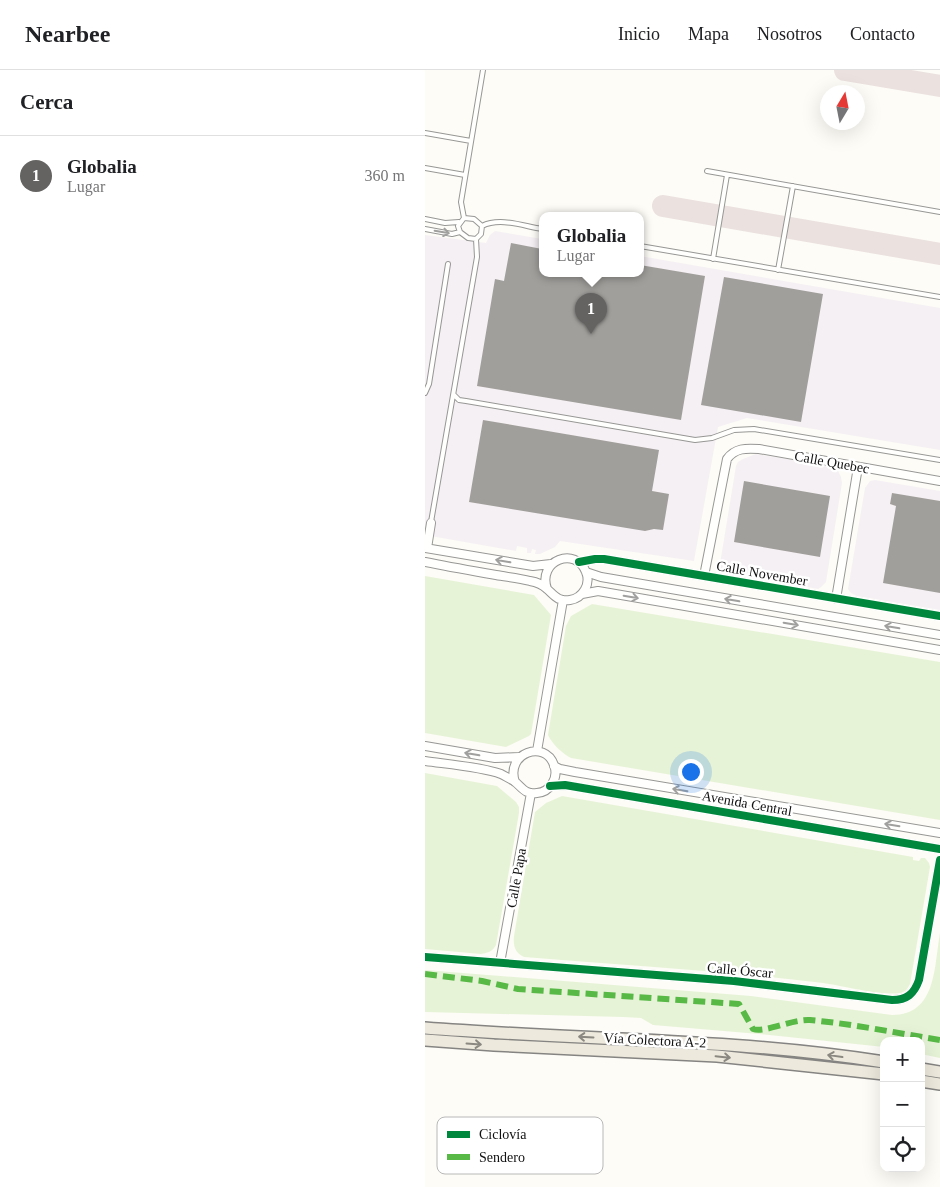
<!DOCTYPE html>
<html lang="es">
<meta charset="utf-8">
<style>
body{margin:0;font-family:Georgia,serif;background:#f6f6f6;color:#202124}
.controls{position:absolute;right:15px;bottom:15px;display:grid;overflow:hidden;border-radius:10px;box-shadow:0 5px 20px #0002}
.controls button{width:45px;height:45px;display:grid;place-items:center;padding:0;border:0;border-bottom:1px solid #e0e0e0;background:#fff;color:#202124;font:25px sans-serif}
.compass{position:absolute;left:395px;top:15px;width:45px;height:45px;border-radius:50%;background:#fff;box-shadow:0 5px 20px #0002;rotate:10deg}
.you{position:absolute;left:265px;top:701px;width:18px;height:18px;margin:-12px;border:4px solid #fff;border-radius:50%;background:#1a73e8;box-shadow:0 0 0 8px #1a73e833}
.badge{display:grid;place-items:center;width:32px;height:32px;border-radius:50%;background:#646362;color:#fff;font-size:16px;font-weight:700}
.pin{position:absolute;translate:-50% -41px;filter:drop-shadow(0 1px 2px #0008)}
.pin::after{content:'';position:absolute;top:26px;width:18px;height:15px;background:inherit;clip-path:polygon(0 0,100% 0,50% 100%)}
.popup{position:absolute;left:114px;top:142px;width:105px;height:65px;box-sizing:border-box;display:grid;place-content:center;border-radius:10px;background:#fff;filter:drop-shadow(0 1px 4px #0005);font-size:16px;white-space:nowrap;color:#757577}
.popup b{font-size:19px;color:#202124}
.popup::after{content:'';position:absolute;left:50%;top:100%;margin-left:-10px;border:10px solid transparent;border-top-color:#fff}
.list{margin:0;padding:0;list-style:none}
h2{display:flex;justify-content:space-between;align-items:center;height:65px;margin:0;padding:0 20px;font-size:21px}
h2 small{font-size:16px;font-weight:400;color:#757577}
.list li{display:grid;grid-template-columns:32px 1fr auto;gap:15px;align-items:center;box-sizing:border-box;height:80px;padding:0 20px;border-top:1px solid #e0e0e0}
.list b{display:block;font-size:19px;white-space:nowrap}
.list p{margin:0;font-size:16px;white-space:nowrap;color:#757577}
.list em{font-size:16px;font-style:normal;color:#757577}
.icon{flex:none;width:28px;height:28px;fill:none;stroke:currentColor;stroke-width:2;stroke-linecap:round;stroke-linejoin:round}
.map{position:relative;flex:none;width:515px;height:1117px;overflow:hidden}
header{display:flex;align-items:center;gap:30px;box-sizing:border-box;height:70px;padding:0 25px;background:#fff;border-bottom:1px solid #e0e0e0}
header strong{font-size:24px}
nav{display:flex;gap:28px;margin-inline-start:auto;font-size:18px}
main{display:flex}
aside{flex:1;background:#fff}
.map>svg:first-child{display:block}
.industrial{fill:#f5f0f3}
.green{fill:#e7f3d7}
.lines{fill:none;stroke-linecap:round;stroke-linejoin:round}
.taxiway{stroke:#ebe1df;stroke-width:22}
.building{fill:#a19f9c}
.lane-casing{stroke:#979795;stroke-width:6}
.street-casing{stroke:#979795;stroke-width:10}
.primary-casing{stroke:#858482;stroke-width:14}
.lane{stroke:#fffffe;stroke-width:4}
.street{stroke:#fffffe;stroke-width:8}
.primary{stroke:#ede9dc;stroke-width:11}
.quiet{stroke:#58b947;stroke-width:6;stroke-dasharray:12 6;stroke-linecap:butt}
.cycleway-casing{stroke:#fff;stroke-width:11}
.cycleway{stroke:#00873e;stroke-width:8}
.oneway{stroke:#a0a09f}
.oneway2{stroke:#8a8881}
.labels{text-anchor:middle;stroke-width:5;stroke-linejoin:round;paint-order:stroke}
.street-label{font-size:14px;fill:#111;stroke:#fff}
.key{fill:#fff;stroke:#b8b8b8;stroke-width:1}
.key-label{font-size:14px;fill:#111}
</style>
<header>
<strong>Nearbee</strong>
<nav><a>Inicio</a><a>Mapa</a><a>Nosotros</a><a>Contacto</a></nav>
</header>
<main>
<aside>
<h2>Cerca<small></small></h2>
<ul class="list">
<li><span class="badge">1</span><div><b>Globalia</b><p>Lugar</p></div><em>360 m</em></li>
</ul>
</aside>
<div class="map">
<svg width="515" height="1117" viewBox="0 0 515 1117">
<rect width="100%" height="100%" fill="#fdfcf7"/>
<path class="industrial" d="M 70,161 L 117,169 L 117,203 L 215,203 L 215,186 L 515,238 L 515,380 L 322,348 L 293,357 L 269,491 L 135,471 L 130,477 L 115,484 L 110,484 L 111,480 L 107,479 L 106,483 L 102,483 L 102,478 L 92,476 L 91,481 L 0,465 L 0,165 L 61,173 L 65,165 Z
M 331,384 L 408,396 L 412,399 L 416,407 L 417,413 L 401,512 L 396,517 L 393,519 L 294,500 L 311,396 L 313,392 L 318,389 Z
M 450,410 L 515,421 L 515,540 L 432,526 L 426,523 L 423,519 L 440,418 L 445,411 Z"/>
<path class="green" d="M 0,506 L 109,525 L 126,545 L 106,664 L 104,666 L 81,677 L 0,663 Z
M 167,534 L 515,592 L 515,750 L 146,688 C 138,684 127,674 123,665 L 141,556 L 146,546 Z
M 0,703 L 72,716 L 91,732 L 94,737 L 94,743 L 71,875 C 68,881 63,883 56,884 L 0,879 Z
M 137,726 L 488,787 L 488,790 L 494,791 L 496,788 L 500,788 L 504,793 L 505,797 L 485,914 C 483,918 481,921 478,922 C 465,928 414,915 398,913 C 299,901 199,895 99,887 C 90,883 88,876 89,866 L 110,742 L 121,733 Z
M 515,863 L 515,988 L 496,984 L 496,971 L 459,971 L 459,977 L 334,964 L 228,955 L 216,948 L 198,947 L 0,942 L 0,900 L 326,926 L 467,945 C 512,945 509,896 515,863 Z"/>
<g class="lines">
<path class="taxiway" d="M 420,0 L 515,16
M 238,136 L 515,184"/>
</g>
<path class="building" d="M 86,173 L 117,179 L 117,203 L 215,203 L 215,195 L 280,206 L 256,350 L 52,316 L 70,209 L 79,211 Z
M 299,207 L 398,224 L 376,352 L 276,335 Z
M 58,350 L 234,380 L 227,421 L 244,424 L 238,460 L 229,459 L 220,461 L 44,432 Z
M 319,411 L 405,426 L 395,487 L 309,472 Z
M 467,423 L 515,431 L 515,523 L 458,513 L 471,436 L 465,434 Z"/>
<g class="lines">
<defs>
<path id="lane" d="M 0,63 L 46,71
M 0,98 L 40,105
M 282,101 L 515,142
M 39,148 L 36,132 L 58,0
M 0,149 L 20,153 L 34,152
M 57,156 C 75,147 98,156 117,159
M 0,159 L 27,164 L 35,162 L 43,168 L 51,169 L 56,164 L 57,156 L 49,149 L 39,148 L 33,156 L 35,162
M 215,176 L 515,227
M 288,189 L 302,105
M 353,200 L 368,116
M 0,323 L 4,314 L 23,194
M 29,325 L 34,330 L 41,331 L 270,370 L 287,368 L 309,360 L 329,359 L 515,390
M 6,452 L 52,187 L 51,169"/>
<path id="street" d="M 0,478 L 108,496 L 126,494
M 2,478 L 6,453
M 0,492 C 24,497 48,501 71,505 C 82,507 94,508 105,511 C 111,512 118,515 122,519 C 129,525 133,532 145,530 C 158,528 166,514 161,502 C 151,476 112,490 122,519
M 154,492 L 170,489 L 179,489 L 515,546
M 161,502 L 176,507 L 515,565
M 279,506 L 302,389 C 310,378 321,378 334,379 L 515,411
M 157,524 L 173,521 L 515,580
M 411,529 L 433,397
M 0,676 L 70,688 L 94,687
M 112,681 L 138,530
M 0,691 C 21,694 57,697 76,704 C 80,706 85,709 89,711 C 97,717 100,725 112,723 C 125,722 134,708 129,695 C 120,669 80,683 90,712
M 129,696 L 135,699 L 150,702 L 515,763
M 125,716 L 140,715 L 515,779
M 0,887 L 309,911 L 467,930 C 482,930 489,924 494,910 L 515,790
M 75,893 L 106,723"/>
<path id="primary" d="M 0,958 C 153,970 307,968 459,992
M 0,970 L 69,975 L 292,986 L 459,1004
M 496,999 L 515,1002
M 496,1011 L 515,1014"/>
</defs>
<use href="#lane" class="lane-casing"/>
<use href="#street" class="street-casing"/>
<use href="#primary" class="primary-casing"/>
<use href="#lane" class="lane"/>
<use href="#street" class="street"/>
<use href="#primary" class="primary"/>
<path class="quiet" d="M 0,904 L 57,911 L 93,919 L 314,934 L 328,959 C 340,963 367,949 385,950 C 428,954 472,963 515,970"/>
<defs>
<path id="cycleway" d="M 154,492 L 170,489 L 179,489 L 515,546
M 125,716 L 140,715 L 515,779
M 0,887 L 309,911 L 467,930 C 482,930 489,924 494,910 L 515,790"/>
</defs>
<use href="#cycleway" class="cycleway-casing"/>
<use href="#cycleway" class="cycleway"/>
</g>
<defs><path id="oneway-shaft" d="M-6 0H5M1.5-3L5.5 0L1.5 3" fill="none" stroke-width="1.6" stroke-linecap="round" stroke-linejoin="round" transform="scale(1.25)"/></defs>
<g class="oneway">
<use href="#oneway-shaft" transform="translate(17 162) rotate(10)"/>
<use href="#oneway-shaft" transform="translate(78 491) rotate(-170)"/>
<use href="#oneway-shaft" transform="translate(206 527) rotate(10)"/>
<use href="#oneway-shaft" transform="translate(307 530) rotate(-170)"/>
<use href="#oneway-shaft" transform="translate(366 554) rotate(10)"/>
<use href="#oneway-shaft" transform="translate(467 557) rotate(-170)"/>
<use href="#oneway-shaft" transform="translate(47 684) rotate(-170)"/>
<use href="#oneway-shaft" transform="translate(255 720) rotate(-171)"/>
<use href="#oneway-shaft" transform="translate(467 755) rotate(-171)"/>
</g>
<g class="oneway2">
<use href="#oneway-shaft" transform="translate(161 967) rotate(-177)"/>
<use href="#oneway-shaft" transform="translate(49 974) rotate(4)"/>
<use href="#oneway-shaft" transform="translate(410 986) rotate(-172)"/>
<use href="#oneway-shaft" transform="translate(298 987) rotate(6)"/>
</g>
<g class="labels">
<g class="street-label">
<text transform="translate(407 392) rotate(10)" y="5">Calle Quebec</text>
<text transform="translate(337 503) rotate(10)" y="5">Calle November</text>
<text transform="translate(322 733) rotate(10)" y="5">Avenida Central</text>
<text transform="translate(91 808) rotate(-80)" y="5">Calle Papa</text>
<text transform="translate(315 900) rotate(5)" y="5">Calle Óscar</text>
<text transform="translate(230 970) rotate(3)" y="5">Vía Colectora A-2</text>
</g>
</g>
<rect x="12" y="1047" width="166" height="57" rx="8" class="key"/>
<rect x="22" y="1061" width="23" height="7" fill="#00873e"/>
<rect x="22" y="1084" width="23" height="6" fill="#58b947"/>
<g class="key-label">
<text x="54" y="1069">Ciclovía</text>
<text x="54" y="1092">Sendero</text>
</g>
</svg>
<div class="controls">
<button>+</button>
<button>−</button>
<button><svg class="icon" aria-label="locate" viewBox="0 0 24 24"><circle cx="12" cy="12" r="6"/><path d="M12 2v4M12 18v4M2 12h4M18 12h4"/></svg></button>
</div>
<svg class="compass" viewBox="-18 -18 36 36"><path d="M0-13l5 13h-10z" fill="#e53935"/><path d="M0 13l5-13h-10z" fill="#757577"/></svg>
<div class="you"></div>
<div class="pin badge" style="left:166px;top:264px">1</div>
<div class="popup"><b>Globalia</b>Lugar</div>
</div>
</main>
